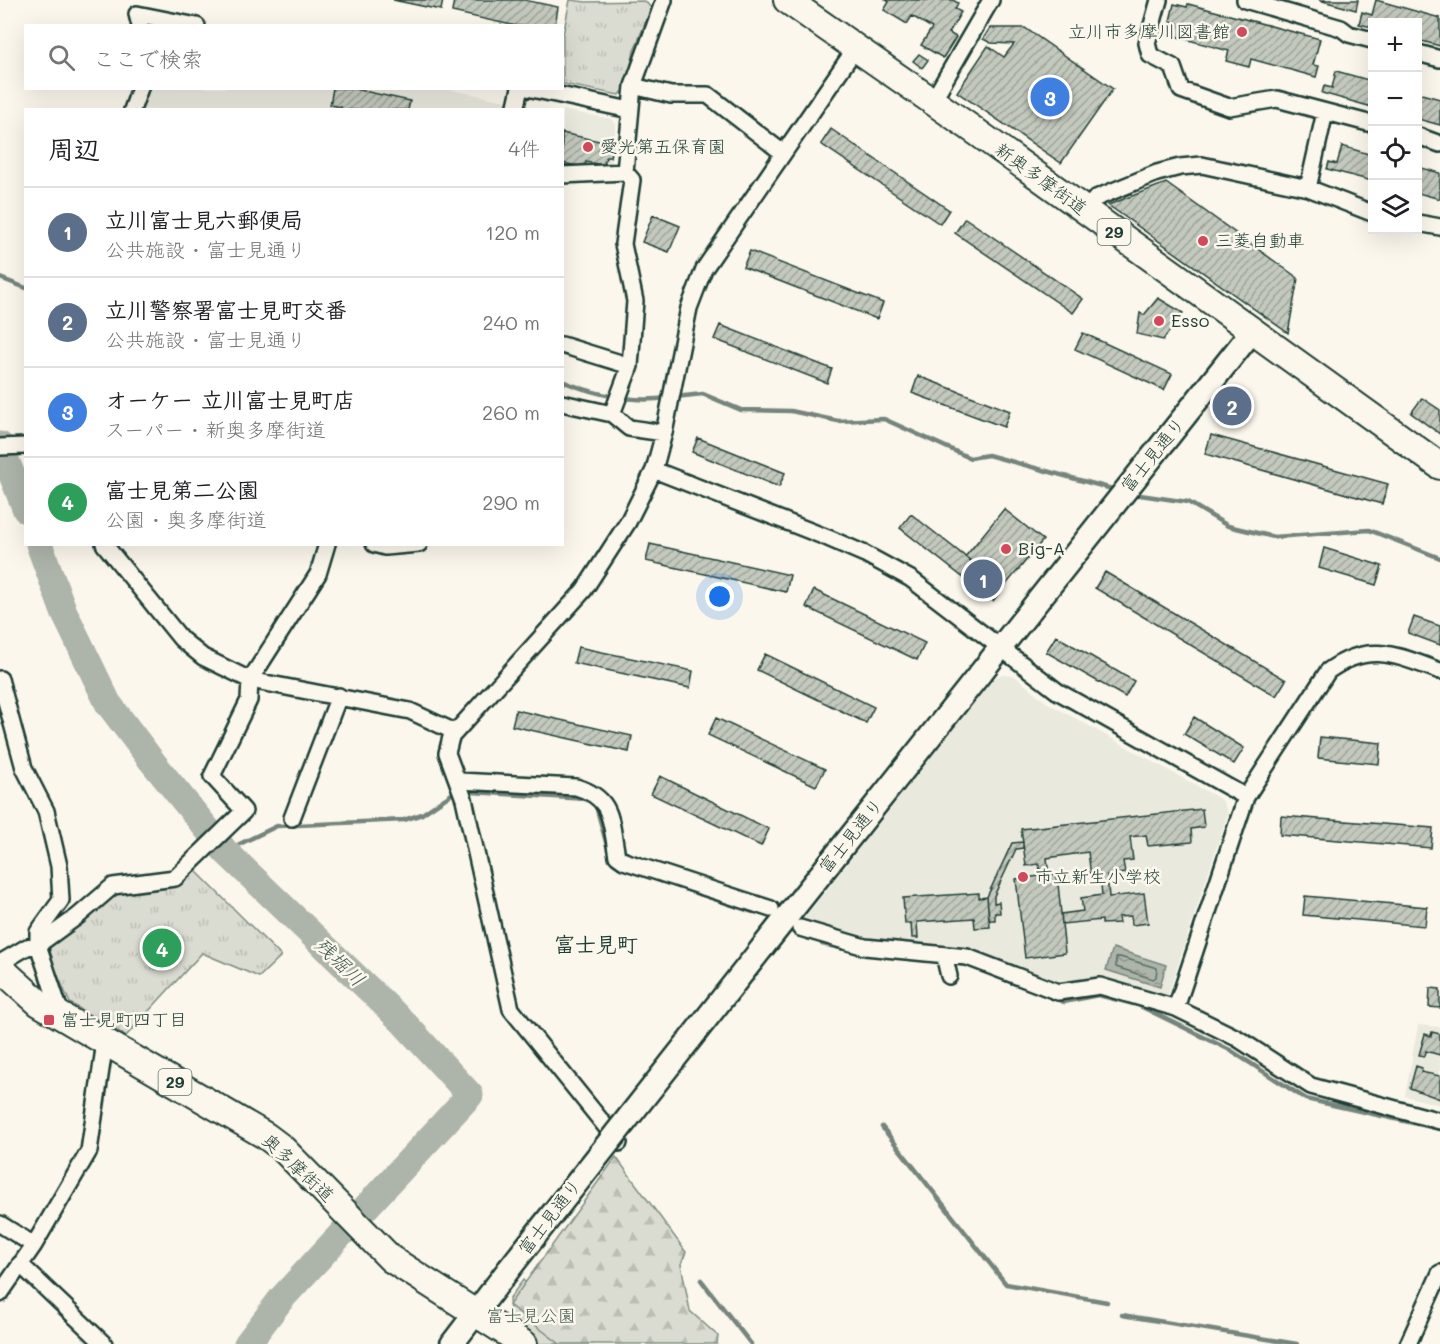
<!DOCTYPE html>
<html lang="ja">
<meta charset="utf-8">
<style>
body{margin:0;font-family:Mali,"Klee One",sans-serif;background:#f2f2f2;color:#202124}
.controls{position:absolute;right:18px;top:18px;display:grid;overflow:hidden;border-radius:0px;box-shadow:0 6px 24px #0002}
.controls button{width:54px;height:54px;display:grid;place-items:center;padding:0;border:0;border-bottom:2px solid #e0e0e0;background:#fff;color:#202124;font:30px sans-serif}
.you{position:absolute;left:720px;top:597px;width:21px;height:21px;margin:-15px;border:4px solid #fff;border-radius:50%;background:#1a73e8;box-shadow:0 0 0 9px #1a73e833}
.badge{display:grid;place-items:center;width:39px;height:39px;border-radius:50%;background:#d1495b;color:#fff;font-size:20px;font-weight:700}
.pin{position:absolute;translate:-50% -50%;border:3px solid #fff;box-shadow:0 2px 6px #0006}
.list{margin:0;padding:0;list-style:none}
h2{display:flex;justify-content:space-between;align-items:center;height:78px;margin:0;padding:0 24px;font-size:26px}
h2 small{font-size:20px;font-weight:400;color:#757577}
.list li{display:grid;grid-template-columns:39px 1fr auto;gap:18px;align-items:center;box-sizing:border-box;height:90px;padding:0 24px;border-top:2px solid #e0e0e0}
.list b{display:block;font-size:22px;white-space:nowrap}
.list p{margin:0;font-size:20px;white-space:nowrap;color:#757577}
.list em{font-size:20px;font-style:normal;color:#757577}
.icon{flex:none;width:33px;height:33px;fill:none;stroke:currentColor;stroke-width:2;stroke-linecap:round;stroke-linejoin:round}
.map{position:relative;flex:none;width:1440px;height:1344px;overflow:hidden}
.search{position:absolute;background:#fff;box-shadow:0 6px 24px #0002;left:24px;top:24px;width:540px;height:66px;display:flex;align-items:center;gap:15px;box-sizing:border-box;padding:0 21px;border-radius:0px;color:#757577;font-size:22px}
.panel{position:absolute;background:#fff;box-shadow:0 6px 24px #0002;left:24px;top:108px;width:540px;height:438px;border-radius:0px}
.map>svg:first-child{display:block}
.built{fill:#eae9de}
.grass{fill:url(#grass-tufts);stroke:#7d8c82;stroke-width:1.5}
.forest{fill:url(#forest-firs);stroke:#7d8c82;stroke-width:1.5}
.water{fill:url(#water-ripples);stroke:#74847b;stroke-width:1.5}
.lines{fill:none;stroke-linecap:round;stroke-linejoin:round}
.shore{stroke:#586d63;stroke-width:1.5}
.stream{stroke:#74847b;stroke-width:4.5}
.river{stroke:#adb4aa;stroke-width:27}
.building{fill:url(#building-hatch);stroke:#1f3d34;stroke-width:1.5}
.street-casing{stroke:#1f3d34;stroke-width:20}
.secondary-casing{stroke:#1f3d34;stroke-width:27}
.primary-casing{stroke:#1f3d34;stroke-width:30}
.street{stroke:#fbf7ec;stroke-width:15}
.secondary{stroke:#fbf7ec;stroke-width:22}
.primary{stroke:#fbf7ec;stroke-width:26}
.secondary-bridge-casing{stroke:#1f3d34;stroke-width:27;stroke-linecap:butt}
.secondary-bridge{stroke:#fbf7ec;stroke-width:22}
.poi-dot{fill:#d1495b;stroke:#fbf7ec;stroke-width:2}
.labels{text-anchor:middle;stroke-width:5;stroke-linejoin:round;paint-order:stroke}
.shield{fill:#fbf7ec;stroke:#61756b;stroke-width:1.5}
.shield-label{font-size:16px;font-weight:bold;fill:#1f3d34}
.poi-label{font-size:18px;fill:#1f3d34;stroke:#fbf7ec;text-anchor:start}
.street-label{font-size:18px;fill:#1f3d34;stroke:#fbf7ec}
.park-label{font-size:18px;fill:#455d53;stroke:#fbf7ec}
.water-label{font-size:20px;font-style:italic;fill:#425b52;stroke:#fbf7ec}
.quarter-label{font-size:21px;font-weight:bold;fill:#1f3d34;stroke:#fbf7ec}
</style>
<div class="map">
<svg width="1440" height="1344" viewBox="0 0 1440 1344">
<defs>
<pattern id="grass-tufts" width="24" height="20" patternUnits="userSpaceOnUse" patternTransform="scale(1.5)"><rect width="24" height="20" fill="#dbdcd1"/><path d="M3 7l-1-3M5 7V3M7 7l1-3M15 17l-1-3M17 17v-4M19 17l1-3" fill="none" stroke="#bcbeb4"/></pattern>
<pattern id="forest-firs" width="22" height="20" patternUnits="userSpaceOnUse" patternTransform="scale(1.5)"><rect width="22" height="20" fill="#dbdcd1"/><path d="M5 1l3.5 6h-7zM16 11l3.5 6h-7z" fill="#bcbeb4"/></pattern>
<pattern id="water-ripples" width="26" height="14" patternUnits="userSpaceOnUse" patternTransform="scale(1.5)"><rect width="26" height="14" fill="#adb4aa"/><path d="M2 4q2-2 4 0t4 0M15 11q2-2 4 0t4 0" fill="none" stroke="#8c948b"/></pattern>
<pattern id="building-hatch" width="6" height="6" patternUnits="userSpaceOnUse" patternTransform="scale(1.5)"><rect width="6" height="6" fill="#c4c9be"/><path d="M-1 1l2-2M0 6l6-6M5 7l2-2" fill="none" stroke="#9fa49b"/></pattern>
</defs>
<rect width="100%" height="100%" fill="#fbf7ec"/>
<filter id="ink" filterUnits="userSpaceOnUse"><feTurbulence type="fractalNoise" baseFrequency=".0167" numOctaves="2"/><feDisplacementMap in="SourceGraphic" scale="12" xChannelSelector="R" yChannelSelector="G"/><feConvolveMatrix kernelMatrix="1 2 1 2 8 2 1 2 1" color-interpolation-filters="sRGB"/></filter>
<g filter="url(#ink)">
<path class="built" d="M 146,88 L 442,88 L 511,102 L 509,110 L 139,110 Z
M 563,110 L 612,119 L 616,124 L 611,167 L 563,169 Z
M 1001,675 L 1015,676 L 1046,702 L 1222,800 L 1228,813 L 1168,995 L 1164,998 L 1101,977 L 1056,981 L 976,951 L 883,940 L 807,925 L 802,921 L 994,678 Z
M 1418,1025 L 1440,1027 L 1440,1105 L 1405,1096 Z"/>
<path class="grass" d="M 570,0 L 586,2 L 645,1 L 651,8 L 634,51 L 626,89 L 619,95 L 563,84 L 563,35 Z
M 194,869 L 281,956 L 259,977 L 202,953 L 126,1036 L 70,1003 L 49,956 L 51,943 L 122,891 Z
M 523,1280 L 592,1344 L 534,1344 L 511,1327 L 509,1299 Z"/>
<path class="forest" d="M 616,1157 L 686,1252 L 681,1264 L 690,1311 L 718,1336 L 717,1344 L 560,1344 L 509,1305 Z"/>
<path class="water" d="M 1113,948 L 1166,965 L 1160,987 L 1106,970 Z"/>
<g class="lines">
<path class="shore" d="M 1120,957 L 1157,968 L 1156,977 L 1153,979 L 1116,967 L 1116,958 Z"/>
<path class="stream" d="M 0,278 L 26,288
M 562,381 C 596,395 630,403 667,398
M 675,397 L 703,394 L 741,410 L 791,411 L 838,421 L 884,419 L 970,458 L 988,455 L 1116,490
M 1133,494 L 1188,502 L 1228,526 L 1274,537 L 1369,530 L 1440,558
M 225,851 L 277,826 L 404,820 L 422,814 L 456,791 L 587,799 L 596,806 L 611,860 L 615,864
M 685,889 L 753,912
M 822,944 L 845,949
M 949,963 L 970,965
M 1053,998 L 1064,1002 L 1098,995 L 1138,1005 L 1230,1050 L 1306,1099 L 1440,1129
M 882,1127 L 1006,1284 L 1107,1302
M 701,1280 L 751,1344
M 1122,1315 L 1297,1344"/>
<path class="river" d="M 0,445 L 26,510
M 39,544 L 64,612 L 108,703 L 151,760 L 225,851 L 403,1022 L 470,1095 L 282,1298 L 247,1344"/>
</g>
<path class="building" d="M 393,0 L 443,0 L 441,10 Z
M 454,0 L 524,0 L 558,7 L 555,26 L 516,26 L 452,12 Z
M 886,0 L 953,0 L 958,3 L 955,9 L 961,12 L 949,33 L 956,37 L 943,58 L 921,45 L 932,28 L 912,16 L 907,24 L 884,10 L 889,2 Z
M 1319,0 L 1358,0 L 1356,10 Z
M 1376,0 L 1440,18 L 1440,46 L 1418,40 L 1418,22 L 1372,22 L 1372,27 L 1359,24 L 1362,12 L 1372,15 Z
M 1174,4 L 1187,7 L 1188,4 L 1320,39 L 1313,65 L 1319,66 L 1316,77 L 1251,59 L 1249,67 L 1226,61 L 1229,51 L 1174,36 L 1178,23 L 1170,21 Z
M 990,28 L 1025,28 L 1113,89 L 1061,163 L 957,92 L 988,46 L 1004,57 L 1014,44 L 991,43 L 983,39 Z
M 919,54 L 928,60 L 922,68 L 913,61 Z
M 1336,71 L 1372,81 L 1372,107 L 1322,93 L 1324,86 L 1332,88 Z
M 333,88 L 350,88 L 410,101 L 408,110 L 341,110 L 341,107 L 330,105 Z
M 1418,93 L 1440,99 L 1440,125 L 1418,119 Z
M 831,129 L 949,210 L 940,224 L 821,144 Z
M 562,133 L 609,143 L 609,146 L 612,147 L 610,157 L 606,157 L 604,165 L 586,162 L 584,167 L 562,163 Z
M 1342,146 L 1372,155 L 1372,181 L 1327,169 L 1329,162 L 1337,164 Z
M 1418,167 L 1440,173 L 1440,199 L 1418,193 Z
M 1166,183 L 1298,278 L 1288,333 L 1108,205 Z
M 653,215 L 680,226 L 669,252 L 642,242 Z
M 965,218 L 1083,299 L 1073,313 L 955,233 Z
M 750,251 L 883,303 L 877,319 L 743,267 Z
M 1158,298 L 1183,313 L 1163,340 L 1137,334 L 1140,313 L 1144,315 Z
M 720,325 L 832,369 L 827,383 L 714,339 Z
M 1083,333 L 1172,374 L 1164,390 L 1075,349 Z
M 918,376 L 1010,411 L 1004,427 L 912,393 Z
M 1422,398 L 1440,410 L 1440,434 L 1411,413 Z
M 1211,435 L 1388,484 L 1382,504 L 1205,454 Z
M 698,438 L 785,473 L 779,487 L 692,452 Z
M 1004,509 L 1043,540 L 1004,587 L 965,557 Z
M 911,514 L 1004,587 L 993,601 L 900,528 Z
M 650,544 L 790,575 L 786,592 L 646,561 Z
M 1324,548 L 1382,566 L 1376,585 L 1319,568 Z
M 1105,572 L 1286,680 L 1276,696 L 1095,588 Z
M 814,590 L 925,643 L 917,660 L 806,607 Z
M 1414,617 L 1440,626 L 1440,645 L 1408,633 Z
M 1056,636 L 1134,681 L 1125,697 L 1046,652 Z
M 578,647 L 693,671 L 690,688 L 574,663 Z
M 765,654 L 874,707 L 866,723 L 757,670 Z
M 516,710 L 632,736 L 629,752 L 512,726 Z
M 1194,717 L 1244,748 L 1234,764 L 1184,734 Z
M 716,718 L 825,769 L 816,786 L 708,735 Z
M 1320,737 L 1381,743 L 1379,764 L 1318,758 Z
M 660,776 L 769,829 L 761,846 L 651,794 Z
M 1202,809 L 1204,827 L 1191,829 L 1192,842 L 1148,846 L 1146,835 L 1130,837 L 1133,860 L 1123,861 L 1125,873 L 1107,875 L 1109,897 L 1144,893 L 1148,923 L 1132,925 L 1131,916 L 1118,917 L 1119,923 L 1102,924 L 1102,920 L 1062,924 L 1061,914 L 1083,911 L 1081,898 L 1102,895 L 1100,875 L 1091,876 L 1088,852 L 1047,858 L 1049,875 L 1041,876 L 1039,864 L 1026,866 L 1021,829 Z
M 1281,816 L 1433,828 L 1431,848 L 1280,835 Z
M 1023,842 L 1023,848 L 1016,849 L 994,896 L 994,903 L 999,902 L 1000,913 L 995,913 L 995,920 L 989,920 L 987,897 L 1012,843 Z
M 1057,874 L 1065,953 L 1025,958 L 1016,879 Z
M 979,893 L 979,898 L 987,897 L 990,927 L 975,928 L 974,918 L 917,922 L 918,938 L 912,938 L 911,923 L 905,924 L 903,898 Z
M 1305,896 L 1427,907 L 1425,926 L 1303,915 Z
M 1430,988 L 1440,989 L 1440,1008 L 1429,1007 Z
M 1432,1032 L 1440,1034 L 1440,1055 L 1426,1051 L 1425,1056 L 1419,1055 L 1425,1034 L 1431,1036 Z
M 1416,1066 L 1422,1068 L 1421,1072 L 1440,1076 L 1440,1099 L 1410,1088 Z"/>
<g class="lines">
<defs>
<path id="street" d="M 664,0 L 633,86 L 625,172 L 632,180 L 623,244 L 635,301 L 630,366 L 612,414 L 629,428 L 664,433
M 1159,0 L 1147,43 L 1150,55 L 1173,67 L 1181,90 L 1229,107 L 1277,99 L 1372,124
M 1245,0 L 1341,28 L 1349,34 L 1372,40
M 140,26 L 137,14 L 197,26
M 1418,53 L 1440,59
M 633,86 L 671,95 L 708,95 L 783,153
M 527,88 L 630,110
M 932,102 L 991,0
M 132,110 L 140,88
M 515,110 L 520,88
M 1418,136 L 1440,144
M 562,175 L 625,172
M 1308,188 L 1325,112
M 1085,211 L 1096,198 L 1157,173 L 1180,167 L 1202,165 L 1308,188 L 1372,213
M 1418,223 L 1440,227
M 562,345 L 630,366
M 562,403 L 612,414
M 0,447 L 26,446
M 654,470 L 828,538 L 865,554 L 911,579 L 1057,691 L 1246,797 L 1176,1008
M 104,544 L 181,639 L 203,657 L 250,680 L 410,711 L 455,732
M 374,544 L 385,547 L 419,544
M 0,679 L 24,768 L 46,811 L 59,866 L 61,900 L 38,932 L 38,945 L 62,1017
M 459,781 L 576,787 C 614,798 610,821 617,856 L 624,861 L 771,909
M 1246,797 L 1328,671 C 1369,641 1396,655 1440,671
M 292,818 L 339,696
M 800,928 L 865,947 L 967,957 L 1058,992 L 1100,986 L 1176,1008 L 1237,1038 L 1311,1086 L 1440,1121
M 944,955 L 949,976
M 0,963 L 27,947 L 38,945 L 78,916 L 113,886 L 175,878 L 244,811 L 212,776 L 249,700 L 250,680 L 318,574 L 327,544
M 619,1143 L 511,1009 L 464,799 L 447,753 L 451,737 L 584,590 L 628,522 L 654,470 L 664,433 L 689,308 L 704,269 L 855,49
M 0,1224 L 34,1245
M 20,1264 L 104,1344
M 0,1294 L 34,1245 L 89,1151 L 105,1042
M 1408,1344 L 1440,1273"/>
<path id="secondary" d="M 762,948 L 1253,330
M 452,1344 L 509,1269"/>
<path id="primary" d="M 787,0 L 978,133 L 1440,466
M 0,968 L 39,1003 L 266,1136 L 282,1148 L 391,1259 L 524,1344"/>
</defs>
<use href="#street" class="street-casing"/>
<use href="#secondary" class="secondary-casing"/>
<use href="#primary" class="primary-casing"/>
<use href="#street" class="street"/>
<use href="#secondary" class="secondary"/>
<use href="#primary" class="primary"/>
<defs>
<path id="secondary-bridge" d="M 509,1269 L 762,948"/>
</defs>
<use href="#secondary-bridge" class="secondary-bridge-casing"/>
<use href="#secondary-bridge" class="secondary-bridge"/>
</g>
</g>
<g class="poi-dot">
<circle cx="1242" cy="32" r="6"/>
<circle cx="588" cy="147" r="6"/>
<circle cx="1203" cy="241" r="6"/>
<circle cx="1159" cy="321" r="6"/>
<circle cx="1006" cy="549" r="6"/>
<circle cx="1023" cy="877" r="6"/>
<rect x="43" y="1014" width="12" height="12" rx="3"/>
</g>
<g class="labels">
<g class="shield">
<rect x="1097.5" y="219" width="33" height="26" rx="4.5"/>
<rect x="158.5" y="1069" width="33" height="26" rx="4.5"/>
</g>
<g class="shield-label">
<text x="1114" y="238">29</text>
<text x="175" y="1088">29</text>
</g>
<g class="poi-label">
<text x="1230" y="38" text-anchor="end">立川市多摩川図書館</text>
<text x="600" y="153">愛光第五保育園</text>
<text x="1215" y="247">三菱自動車</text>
<text x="1171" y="327">Esso</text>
<text x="1018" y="555">Big-A</text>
<text x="1035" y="883">市立新生小学校</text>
<text x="61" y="1026">富士見町四丁目</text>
</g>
<g class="street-label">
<text transform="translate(1041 179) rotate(36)" y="6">新奥多摩街道</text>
<text transform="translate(1153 455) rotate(-51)" y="6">富士見通り</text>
<text transform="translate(851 836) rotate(-51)" y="6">富士見通り</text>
<text transform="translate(298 1168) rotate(43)" y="6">奥多摩街道</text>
<text transform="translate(550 1217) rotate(-52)" y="6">富士見通り</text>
</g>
<g class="park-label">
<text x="531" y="1322">富士見公園</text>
</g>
<g class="water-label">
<text transform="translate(340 962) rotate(44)" y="7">残堀川</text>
</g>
<g class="quarter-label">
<text x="596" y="952">富士見町</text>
</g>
</g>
</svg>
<div class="controls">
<button>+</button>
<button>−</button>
<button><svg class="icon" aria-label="locate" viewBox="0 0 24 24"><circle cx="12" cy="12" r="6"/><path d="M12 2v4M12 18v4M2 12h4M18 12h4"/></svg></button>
<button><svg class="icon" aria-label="layers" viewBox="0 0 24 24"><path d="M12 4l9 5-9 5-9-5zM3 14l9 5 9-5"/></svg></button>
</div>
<div class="you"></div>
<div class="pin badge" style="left:983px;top:579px;background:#5c6f8a">1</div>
<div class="pin badge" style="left:1232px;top:406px;background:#5c6f8a">2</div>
<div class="pin badge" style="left:1050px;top:97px;background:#3f7fe0">3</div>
<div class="pin badge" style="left:162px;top:948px;background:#2e9e5b">4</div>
<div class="search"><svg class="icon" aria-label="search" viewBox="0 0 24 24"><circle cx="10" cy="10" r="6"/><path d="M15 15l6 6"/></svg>ここで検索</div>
<section class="panel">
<h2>周辺<small>4件</small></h2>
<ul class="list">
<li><span class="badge" style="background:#5c6f8a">1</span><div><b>立川富士見六郵便局</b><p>公共施設 · 富士見通り</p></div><em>120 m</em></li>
<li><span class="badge" style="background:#5c6f8a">2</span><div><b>立川警察署富士見町交番</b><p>公共施設 · 富士見通り</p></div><em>240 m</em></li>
<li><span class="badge" style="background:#3f7fe0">3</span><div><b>オーケー 立川富士見町店</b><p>スーパー · 新奥多摩街道</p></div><em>260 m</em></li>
<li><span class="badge" style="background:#2e9e5b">4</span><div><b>富士見第二公園</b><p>公園 · 奥多摩街道</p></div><em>290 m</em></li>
</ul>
</section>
</div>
